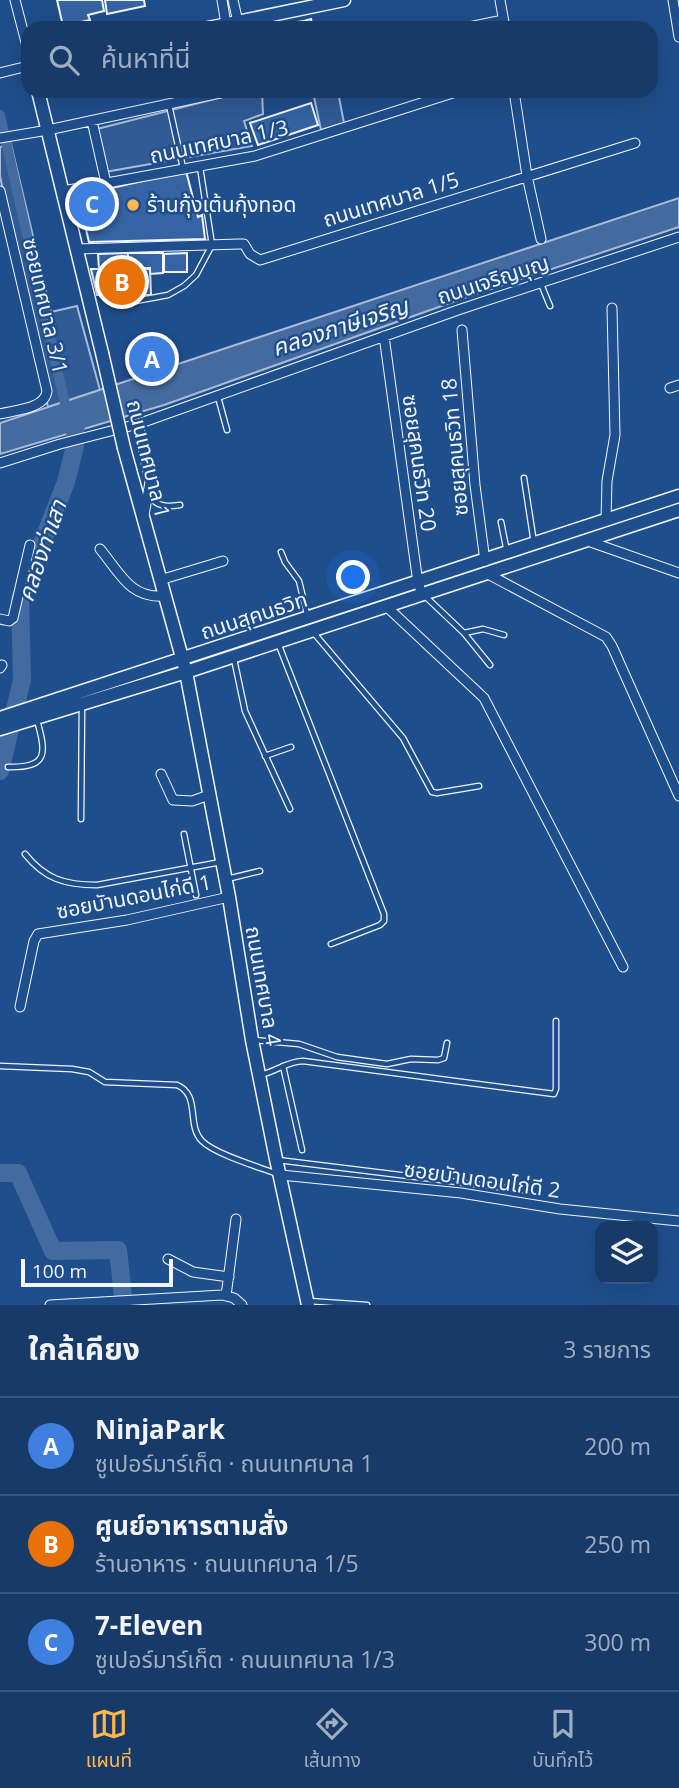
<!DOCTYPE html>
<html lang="th">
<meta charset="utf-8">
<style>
body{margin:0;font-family:"Open Sans","Noto Sans Thai",sans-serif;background:#20416f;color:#f1f3f6}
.controls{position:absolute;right:21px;bottom:21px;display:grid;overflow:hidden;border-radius:14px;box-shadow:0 7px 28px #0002}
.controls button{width:63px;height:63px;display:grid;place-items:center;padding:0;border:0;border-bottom:2px solid #36547d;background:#173a69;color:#f1f3f6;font:35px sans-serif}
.scale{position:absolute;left:21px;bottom:18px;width:152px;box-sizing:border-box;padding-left:7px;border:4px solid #f2f6ff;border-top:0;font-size:19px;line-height:24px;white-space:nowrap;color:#f2f6ff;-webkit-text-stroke:5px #1f4e8c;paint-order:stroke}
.you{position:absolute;left:354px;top:578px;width:24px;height:24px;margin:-18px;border:5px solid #fff;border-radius:50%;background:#1a73e8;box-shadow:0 0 0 10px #1a73e833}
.badge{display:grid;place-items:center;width:46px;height:46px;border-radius:50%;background:#ffb74d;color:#fff;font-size:23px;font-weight:700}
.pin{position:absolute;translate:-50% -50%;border:4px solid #fff;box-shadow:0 2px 7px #0006}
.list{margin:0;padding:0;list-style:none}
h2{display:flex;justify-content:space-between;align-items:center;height:91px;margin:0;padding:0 28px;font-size:30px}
h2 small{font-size:23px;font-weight:400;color:#9eadc0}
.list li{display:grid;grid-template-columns:46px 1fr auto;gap:21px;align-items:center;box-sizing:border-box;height:98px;padding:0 28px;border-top:2px solid #36547d}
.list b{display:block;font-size:26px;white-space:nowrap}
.list p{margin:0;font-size:23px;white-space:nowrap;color:#9eadc0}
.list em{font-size:23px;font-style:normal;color:#9eadc0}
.icon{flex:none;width:38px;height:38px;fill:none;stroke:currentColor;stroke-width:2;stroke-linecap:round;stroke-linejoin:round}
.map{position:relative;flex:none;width:679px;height:1305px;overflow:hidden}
.search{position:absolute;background:#173a69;box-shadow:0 7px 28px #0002;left:21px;right:21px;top:21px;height:77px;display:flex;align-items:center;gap:18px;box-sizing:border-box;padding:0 24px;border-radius:21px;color:#9eadc0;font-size:26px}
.sheet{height:385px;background:#173a69}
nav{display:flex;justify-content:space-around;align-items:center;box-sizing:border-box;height:98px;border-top:2px solid #36547d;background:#173a69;font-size:19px;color:#9eadc0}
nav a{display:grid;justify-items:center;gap:4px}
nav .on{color:#ffb74d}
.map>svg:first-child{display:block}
.built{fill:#305b95;stroke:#a8bbd7;stroke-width:2}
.water{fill:#446ba0;stroke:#a8bbd7;stroke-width:2}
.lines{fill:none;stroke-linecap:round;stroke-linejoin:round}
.canal{stroke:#446ba0;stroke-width:10}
.river{stroke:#446ba0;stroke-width:18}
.building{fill:#3563a3;stroke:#f2f6ff;stroke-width:2}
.lane-casing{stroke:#f2f6ff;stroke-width:7}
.street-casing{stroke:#f2f6ff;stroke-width:11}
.secondary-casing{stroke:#f2f6ff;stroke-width:15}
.lane{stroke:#1f4e8c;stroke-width:4.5}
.street{stroke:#1f4e8c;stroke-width:9}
.secondary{stroke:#1f4e8c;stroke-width:12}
.secondary-bridge-casing{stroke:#f2f6ff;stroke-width:15;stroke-linecap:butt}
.secondary-bridge{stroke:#1f4e8c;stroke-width:12}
.poi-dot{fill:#ffb74d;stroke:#1f4e8c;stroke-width:2.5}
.labels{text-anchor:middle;stroke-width:5;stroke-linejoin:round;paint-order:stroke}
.street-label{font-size:21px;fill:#f2f6ff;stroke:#1f4e8c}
.poi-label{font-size:21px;fill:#f2f6ff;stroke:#1f4e8c;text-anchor:start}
.water-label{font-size:23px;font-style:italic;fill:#f2f6ff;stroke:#1f4e8c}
</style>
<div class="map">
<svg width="679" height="1305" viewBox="0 0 679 1305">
<rect width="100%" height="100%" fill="#1f4e8c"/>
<path class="built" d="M 246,91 L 262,91 L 263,114 L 244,121 L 252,146 L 105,172 L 97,129 Z
M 338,92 L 344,123 L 321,130 L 314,97 Z
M 11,144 L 51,312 L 77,306 L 100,390 L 48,407 L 0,176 L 0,147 Z"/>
<path class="water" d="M 679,198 L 679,227 L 464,298 L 164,405 L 0,454 L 0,423 Z"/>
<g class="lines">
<path class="canal" d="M 0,115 L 67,413"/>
<path class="river" d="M 0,771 L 22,680 L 20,599 L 66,482 L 75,446 L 76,414
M 0,1173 L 18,1173 L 53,1251 L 118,1250 L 124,1305"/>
</g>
<path class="building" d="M 57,0 L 102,0 L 104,11 L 88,15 L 90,20 L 63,26 Z
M 105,0 L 144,0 L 145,6 L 107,14 Z
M 311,19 L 313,28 L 305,28 L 304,21 Z
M 304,21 L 305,28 L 298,28 L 297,22 Z
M 314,91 L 338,91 L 338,92 L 316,97 Z
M 311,103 L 318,125 L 258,145 L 250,123 Z
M 186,171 L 198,217 L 202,215 L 205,239 L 89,242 L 83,217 L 108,212 L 103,190 Z
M 103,190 L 108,212 L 80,218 L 75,196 Z
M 128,253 L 128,268 L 99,269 L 98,254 Z
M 128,253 L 163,253 L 163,273 L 150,274 L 150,268 L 128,268 Z
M 187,253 L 187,272 L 164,272 L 164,254 Z
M 91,269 L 150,269 L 151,295 L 97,295 Z"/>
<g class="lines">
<defs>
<path id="lane" d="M 169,105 L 183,168
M 541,284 L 550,306
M 130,302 L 168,295 L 184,286 L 196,275 L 212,245 L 200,167
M 218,397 L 227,430
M 524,478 L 534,543
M 149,495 C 157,507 166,507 180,505
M 501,522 L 507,552
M 281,552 L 285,562 L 299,581 L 307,614
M 426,597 L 464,633 L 490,665
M 313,632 L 403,738 L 432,792 L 437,793 L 479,786
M 464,633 L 483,629 L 504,635
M 278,643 L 384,914 L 384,921 L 380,925 L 331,944
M 234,659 L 245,711 L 290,809
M 265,756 L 291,747
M 8,767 C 49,768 46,753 37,720
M 81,819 L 82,705
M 184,834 L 196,895
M 25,854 C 45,879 65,885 97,885 L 221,862
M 227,879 L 260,871
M 253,1040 L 299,1044 L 337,1057 L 387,1064 L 411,1059 L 438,1060 L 444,1058 L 447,1043
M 0,1066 L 72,1069 L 89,1072 L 105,1082 L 177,1085 C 201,1095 186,1125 202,1141 C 215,1154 259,1167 277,1174
M 283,1066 L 302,1150
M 260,1075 C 275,1072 288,1061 303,1061 L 554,1094 L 556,1089 L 556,1021
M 278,1160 L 531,1191
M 309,1301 L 367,1305"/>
<path id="street" d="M 15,0 L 28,50
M 222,0 L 226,24
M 233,0 L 238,22
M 500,0 L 505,28
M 673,0 L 679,37
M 464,28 L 503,20
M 0,73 L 28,66
M 514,91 L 527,176 L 541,239
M 92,121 L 106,183
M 0,138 L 48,130 L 229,91
M 0,191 L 47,391 C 45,409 15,410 0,414
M 63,191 L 255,156 L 459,91
M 77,249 L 239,244 L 244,244 L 250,254 L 260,260 L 635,143
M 462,330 L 475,485 L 485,561
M 384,336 L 418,583 L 422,594
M 670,388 L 679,385
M 138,424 L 150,482 L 144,515
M 0,463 L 60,444 L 138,424 L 458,310 L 679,237
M 606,520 L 607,481 L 615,435 L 612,308
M 585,540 L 679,573
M 100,549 C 120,573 130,599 165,596
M 486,573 L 606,637 L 612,646 L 679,796
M 160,580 L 223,561
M 386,606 L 484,698 L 623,967
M 0,619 L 9,621 L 13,618 L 30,545
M 0,668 L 2,665
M 161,774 L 173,800 L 192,801 L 209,795
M 20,1007 L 34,941 L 38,934 L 127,920 L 229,897
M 281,1175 L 461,1193 L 560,1209 L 679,1221
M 168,1259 L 193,1272 L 229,1277
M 226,1296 L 236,1219
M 50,1305 L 222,1295 L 234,1298 L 242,1305"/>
<path id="secondary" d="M 208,28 L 344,0
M 38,91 L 102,353
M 124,448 L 186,672 L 229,897 L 252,1040 L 276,1159 L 308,1305
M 0,718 L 679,496
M 0,729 L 186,672 L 679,510"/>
</defs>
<use href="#lane" class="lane-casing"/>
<use href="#street" class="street-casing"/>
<use href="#secondary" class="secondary-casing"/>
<use href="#lane" class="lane"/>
<use href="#street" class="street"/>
<use href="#secondary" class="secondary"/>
<defs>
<path id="secondary-bridge" d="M 102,353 L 124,448"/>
</defs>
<use href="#secondary-bridge" class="secondary-bridge-casing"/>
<use href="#secondary-bridge" class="secondary-bridge"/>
</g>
<circle class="poi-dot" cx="133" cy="205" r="7"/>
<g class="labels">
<g class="street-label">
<text transform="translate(219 142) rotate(-12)" y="7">ถนนเทศบาล 1/3</text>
<text transform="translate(391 200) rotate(-17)" y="7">ถนนเทศบาล 1/5</text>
<text transform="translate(493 280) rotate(-18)" y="7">ถนนเจริญบุญ</text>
<text transform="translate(45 306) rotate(77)" y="7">ซอยเทศบาล 3/1</text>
<text transform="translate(455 447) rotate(-95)" y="7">ซอยสุคนธวิท 18</text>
<text transform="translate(148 459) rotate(76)" y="7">ถนนเทศบาล 1</text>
<text transform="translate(419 463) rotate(82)" y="7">ซอยสุคนธวิท 20</text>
<text transform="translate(254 616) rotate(-18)" y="7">ถนนสุคนธวิท</text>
<text transform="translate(134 897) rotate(-11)" y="7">ซอยบัานดอนไก่ดี 1</text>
<text transform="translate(263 986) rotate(80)" y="7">ถนนเทศบาล 4</text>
<text transform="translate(482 1180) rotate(8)" y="7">ซอยบัานดอนไก่ดี 2</text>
</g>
<g class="poi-label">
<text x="147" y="212">ร้านกุ้งเต้นกุ้งทอด</text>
</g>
<g class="water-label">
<text transform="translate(340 327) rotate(-18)" y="8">คลองภาษีเจริญ</text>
<text transform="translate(42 551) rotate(-71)" y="8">คลองท่าเสา</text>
</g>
</g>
</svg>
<div class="controls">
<button><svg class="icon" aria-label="layers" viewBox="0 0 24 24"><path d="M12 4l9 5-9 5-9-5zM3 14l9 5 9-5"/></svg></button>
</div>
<div class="scale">100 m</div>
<div class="you"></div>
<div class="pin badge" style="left:152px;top:359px;background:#3f7fe0">A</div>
<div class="pin badge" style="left:122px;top:282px;background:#e8710a">B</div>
<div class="pin badge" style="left:92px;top:204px;background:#3f7fe0">C</div>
<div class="search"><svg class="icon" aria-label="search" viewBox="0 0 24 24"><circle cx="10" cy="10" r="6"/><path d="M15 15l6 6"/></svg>ค้นหาที่นี่</div>
</div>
<section class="sheet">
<h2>ใกล้เคียง<small>3 รายการ</small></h2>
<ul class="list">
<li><span class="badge" style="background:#3f7fe0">A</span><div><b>NinjaPark</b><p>ซูเปอร์มาร์เก็ต · ถนนเทศบาล 1</p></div><em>200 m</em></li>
<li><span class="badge" style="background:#e8710a">B</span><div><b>ศูนย์อาหารตามสั่ง</b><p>ร้านอาหาร · ถนนเทศบาล 1/5</p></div><em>250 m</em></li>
<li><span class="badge" style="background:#3f7fe0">C</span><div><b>7-Eleven</b><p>ซูเปอร์มาร์เก็ต · ถนนเทศบาล 1/3</p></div><em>300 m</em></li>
</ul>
</section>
<nav>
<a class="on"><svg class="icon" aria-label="map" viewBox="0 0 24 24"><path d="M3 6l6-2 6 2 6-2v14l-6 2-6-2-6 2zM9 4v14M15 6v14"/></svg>แผนที่</a>
<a><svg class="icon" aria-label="directions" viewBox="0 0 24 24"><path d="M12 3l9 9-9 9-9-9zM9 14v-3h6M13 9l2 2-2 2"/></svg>เส้นทาง</a>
<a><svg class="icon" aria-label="saved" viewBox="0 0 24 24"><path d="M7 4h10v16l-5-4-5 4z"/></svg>บันทึกไว้</a>
</nav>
